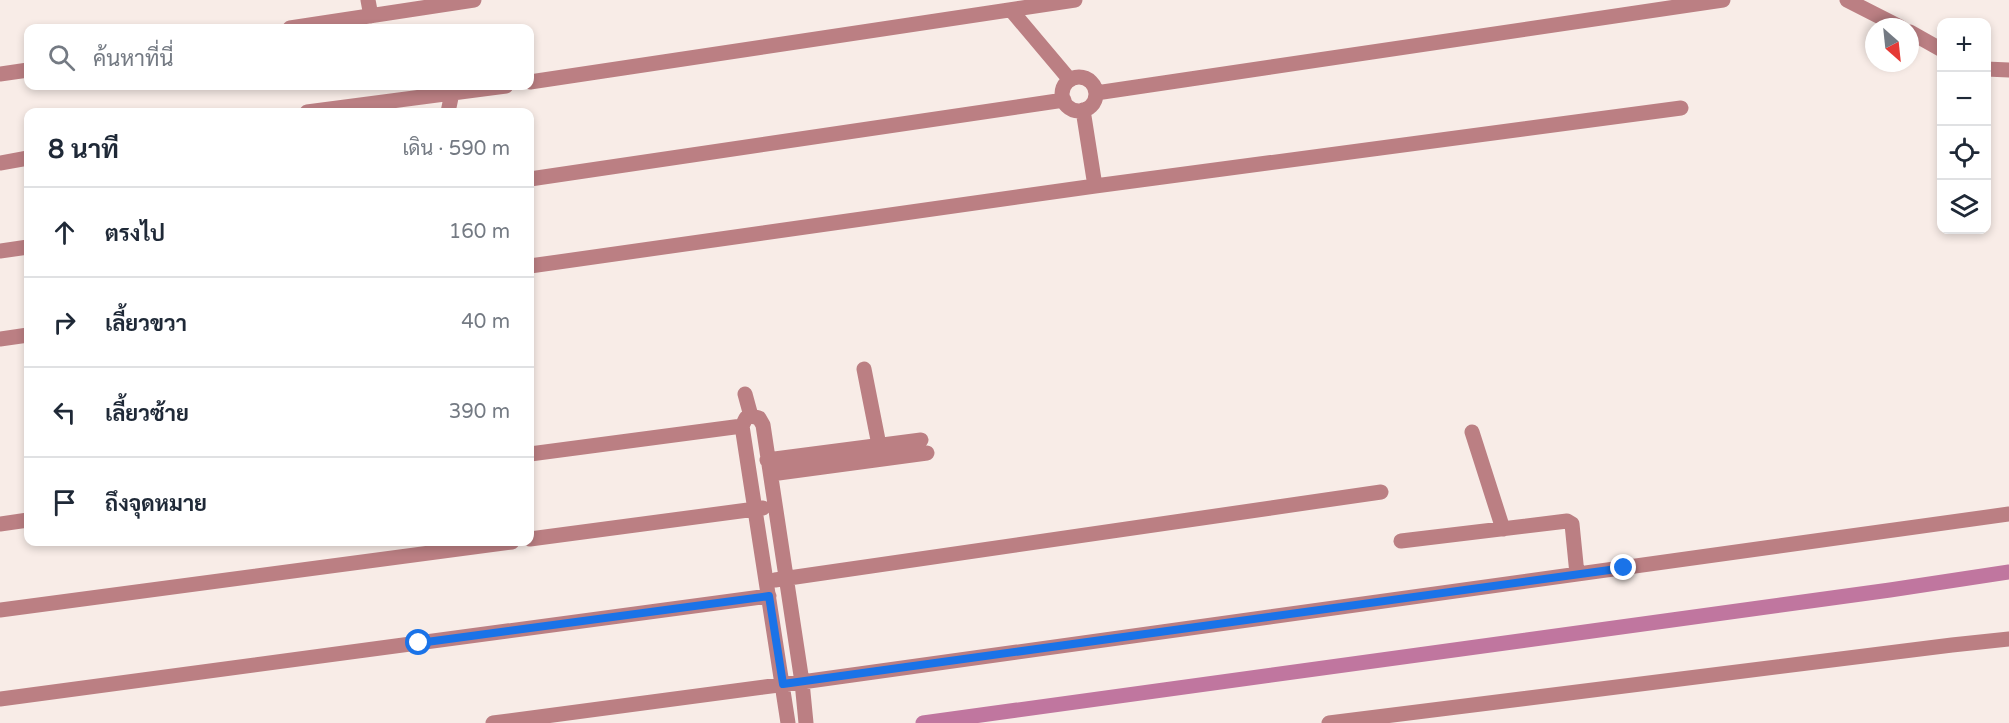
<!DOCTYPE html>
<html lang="th">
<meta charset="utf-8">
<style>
body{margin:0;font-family:"Varela Round",Sarabun,sans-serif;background:#f6f6f7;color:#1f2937}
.controls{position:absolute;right:18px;top:18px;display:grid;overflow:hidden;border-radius:12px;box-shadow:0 3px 9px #0003}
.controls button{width:54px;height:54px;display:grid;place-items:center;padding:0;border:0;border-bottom:2px solid #e0e1e3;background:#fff;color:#1f2937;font:30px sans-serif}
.compass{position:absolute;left:1865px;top:18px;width:54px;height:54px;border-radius:50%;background:#fff;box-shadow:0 3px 9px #0003;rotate:153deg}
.stop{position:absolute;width:18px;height:18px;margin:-14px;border:4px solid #1a73e8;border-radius:50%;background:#fff}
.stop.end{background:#1a73e8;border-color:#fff;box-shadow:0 2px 6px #0008}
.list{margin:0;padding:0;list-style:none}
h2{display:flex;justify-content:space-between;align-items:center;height:78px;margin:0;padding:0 24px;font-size:26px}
h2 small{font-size:20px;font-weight:400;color:#747a83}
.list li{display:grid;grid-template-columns:39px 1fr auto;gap:18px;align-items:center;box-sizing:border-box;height:90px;padding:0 24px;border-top:2px solid #e0e1e3}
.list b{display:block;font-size:22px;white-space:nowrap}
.list em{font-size:20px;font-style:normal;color:#747a83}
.icon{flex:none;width:33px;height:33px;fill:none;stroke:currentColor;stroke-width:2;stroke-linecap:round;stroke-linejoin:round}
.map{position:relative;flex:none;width:2009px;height:723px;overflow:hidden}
.search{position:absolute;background:#fff;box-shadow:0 3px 9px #0003;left:24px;top:24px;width:510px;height:66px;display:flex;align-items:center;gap:15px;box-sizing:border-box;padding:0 21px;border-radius:12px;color:#747a83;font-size:22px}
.panel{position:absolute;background:#fff;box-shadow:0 3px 9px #0003;left:24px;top:108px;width:510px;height:438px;border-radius:12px}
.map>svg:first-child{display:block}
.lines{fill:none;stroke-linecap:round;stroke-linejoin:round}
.canal{stroke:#c0769f;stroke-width:15}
.minor{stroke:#bb7f83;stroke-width:15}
.route{stroke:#1a73e8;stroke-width:8}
</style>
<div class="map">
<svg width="2009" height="723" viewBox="0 0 2009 723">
<rect width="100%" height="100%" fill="#f8ece7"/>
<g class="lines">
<path class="canal" d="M 923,723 L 1890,590 L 2009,572"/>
<path class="minor" d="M 368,0 L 371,16
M 1847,0 L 1900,27
M 1011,10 L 1070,80
M 290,28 L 474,0
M 1910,32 L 1942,50
M 1986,69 L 2009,70
M 0,74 L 28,70
M1062 94a17 17 0 1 1 34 0a17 17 0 1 1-34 0Z
M 530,82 L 1075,0
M 1096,93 L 1723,0
M 1083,110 L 1095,186
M 307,112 L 506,86
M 448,112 L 452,93
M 0,163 L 28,158
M 530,179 L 1064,100
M 0,251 L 28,247
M 530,266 L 1095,186 L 1681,108
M 0,339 L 28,335
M 864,369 L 879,445
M 745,394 L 751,416
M 1472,432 L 1503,529
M 530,454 L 742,426
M 767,460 L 921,440
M 771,474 L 927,453
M 0,524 L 28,520
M 530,539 L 763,508
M 1401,541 L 1567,521 L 1572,524 L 1577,574
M 775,580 L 1381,492
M 0,610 L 512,542
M 0,699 L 769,596
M 493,723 L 802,682 L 2009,514
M 788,723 L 742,426 L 746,418 L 751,416 L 759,418 L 763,425 L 802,682 L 806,723
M 1329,723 L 1952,645 L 2009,639"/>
</g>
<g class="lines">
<path class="route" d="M 419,643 L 769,596 L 783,684 L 1624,568"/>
</g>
</svg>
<div class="controls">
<button>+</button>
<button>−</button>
<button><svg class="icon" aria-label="locate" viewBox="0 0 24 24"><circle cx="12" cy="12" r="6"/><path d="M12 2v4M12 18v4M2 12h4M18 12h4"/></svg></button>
<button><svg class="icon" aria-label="layers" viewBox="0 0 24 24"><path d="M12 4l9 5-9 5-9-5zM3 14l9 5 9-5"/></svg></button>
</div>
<svg class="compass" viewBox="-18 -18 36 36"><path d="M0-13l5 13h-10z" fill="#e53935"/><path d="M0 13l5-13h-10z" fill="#747a83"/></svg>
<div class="stop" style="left:419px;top:643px"></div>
<div class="stop end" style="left:1624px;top:568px"></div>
<div class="search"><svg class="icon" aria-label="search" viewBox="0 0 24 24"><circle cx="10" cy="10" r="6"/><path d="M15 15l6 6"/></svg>ค้นหาที่นี่</div>
<section class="panel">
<h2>8 นาที<small>เดิน · 590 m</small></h2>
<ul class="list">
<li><svg class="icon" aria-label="ahead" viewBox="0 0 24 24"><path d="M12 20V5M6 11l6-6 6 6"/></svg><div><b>ตรงไป</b></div><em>160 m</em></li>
<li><svg class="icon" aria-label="right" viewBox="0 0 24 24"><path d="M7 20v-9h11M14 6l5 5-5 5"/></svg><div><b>เลี้ยวขวา</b></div><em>40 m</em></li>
<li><svg class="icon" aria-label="left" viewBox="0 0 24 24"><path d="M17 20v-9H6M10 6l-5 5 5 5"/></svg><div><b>เลี้ยวซ้าย</b></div><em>390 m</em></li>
<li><svg class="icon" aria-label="arrive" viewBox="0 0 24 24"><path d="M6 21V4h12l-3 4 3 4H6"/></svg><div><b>ถึงจุดหมาย</b></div></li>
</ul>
</section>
</div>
